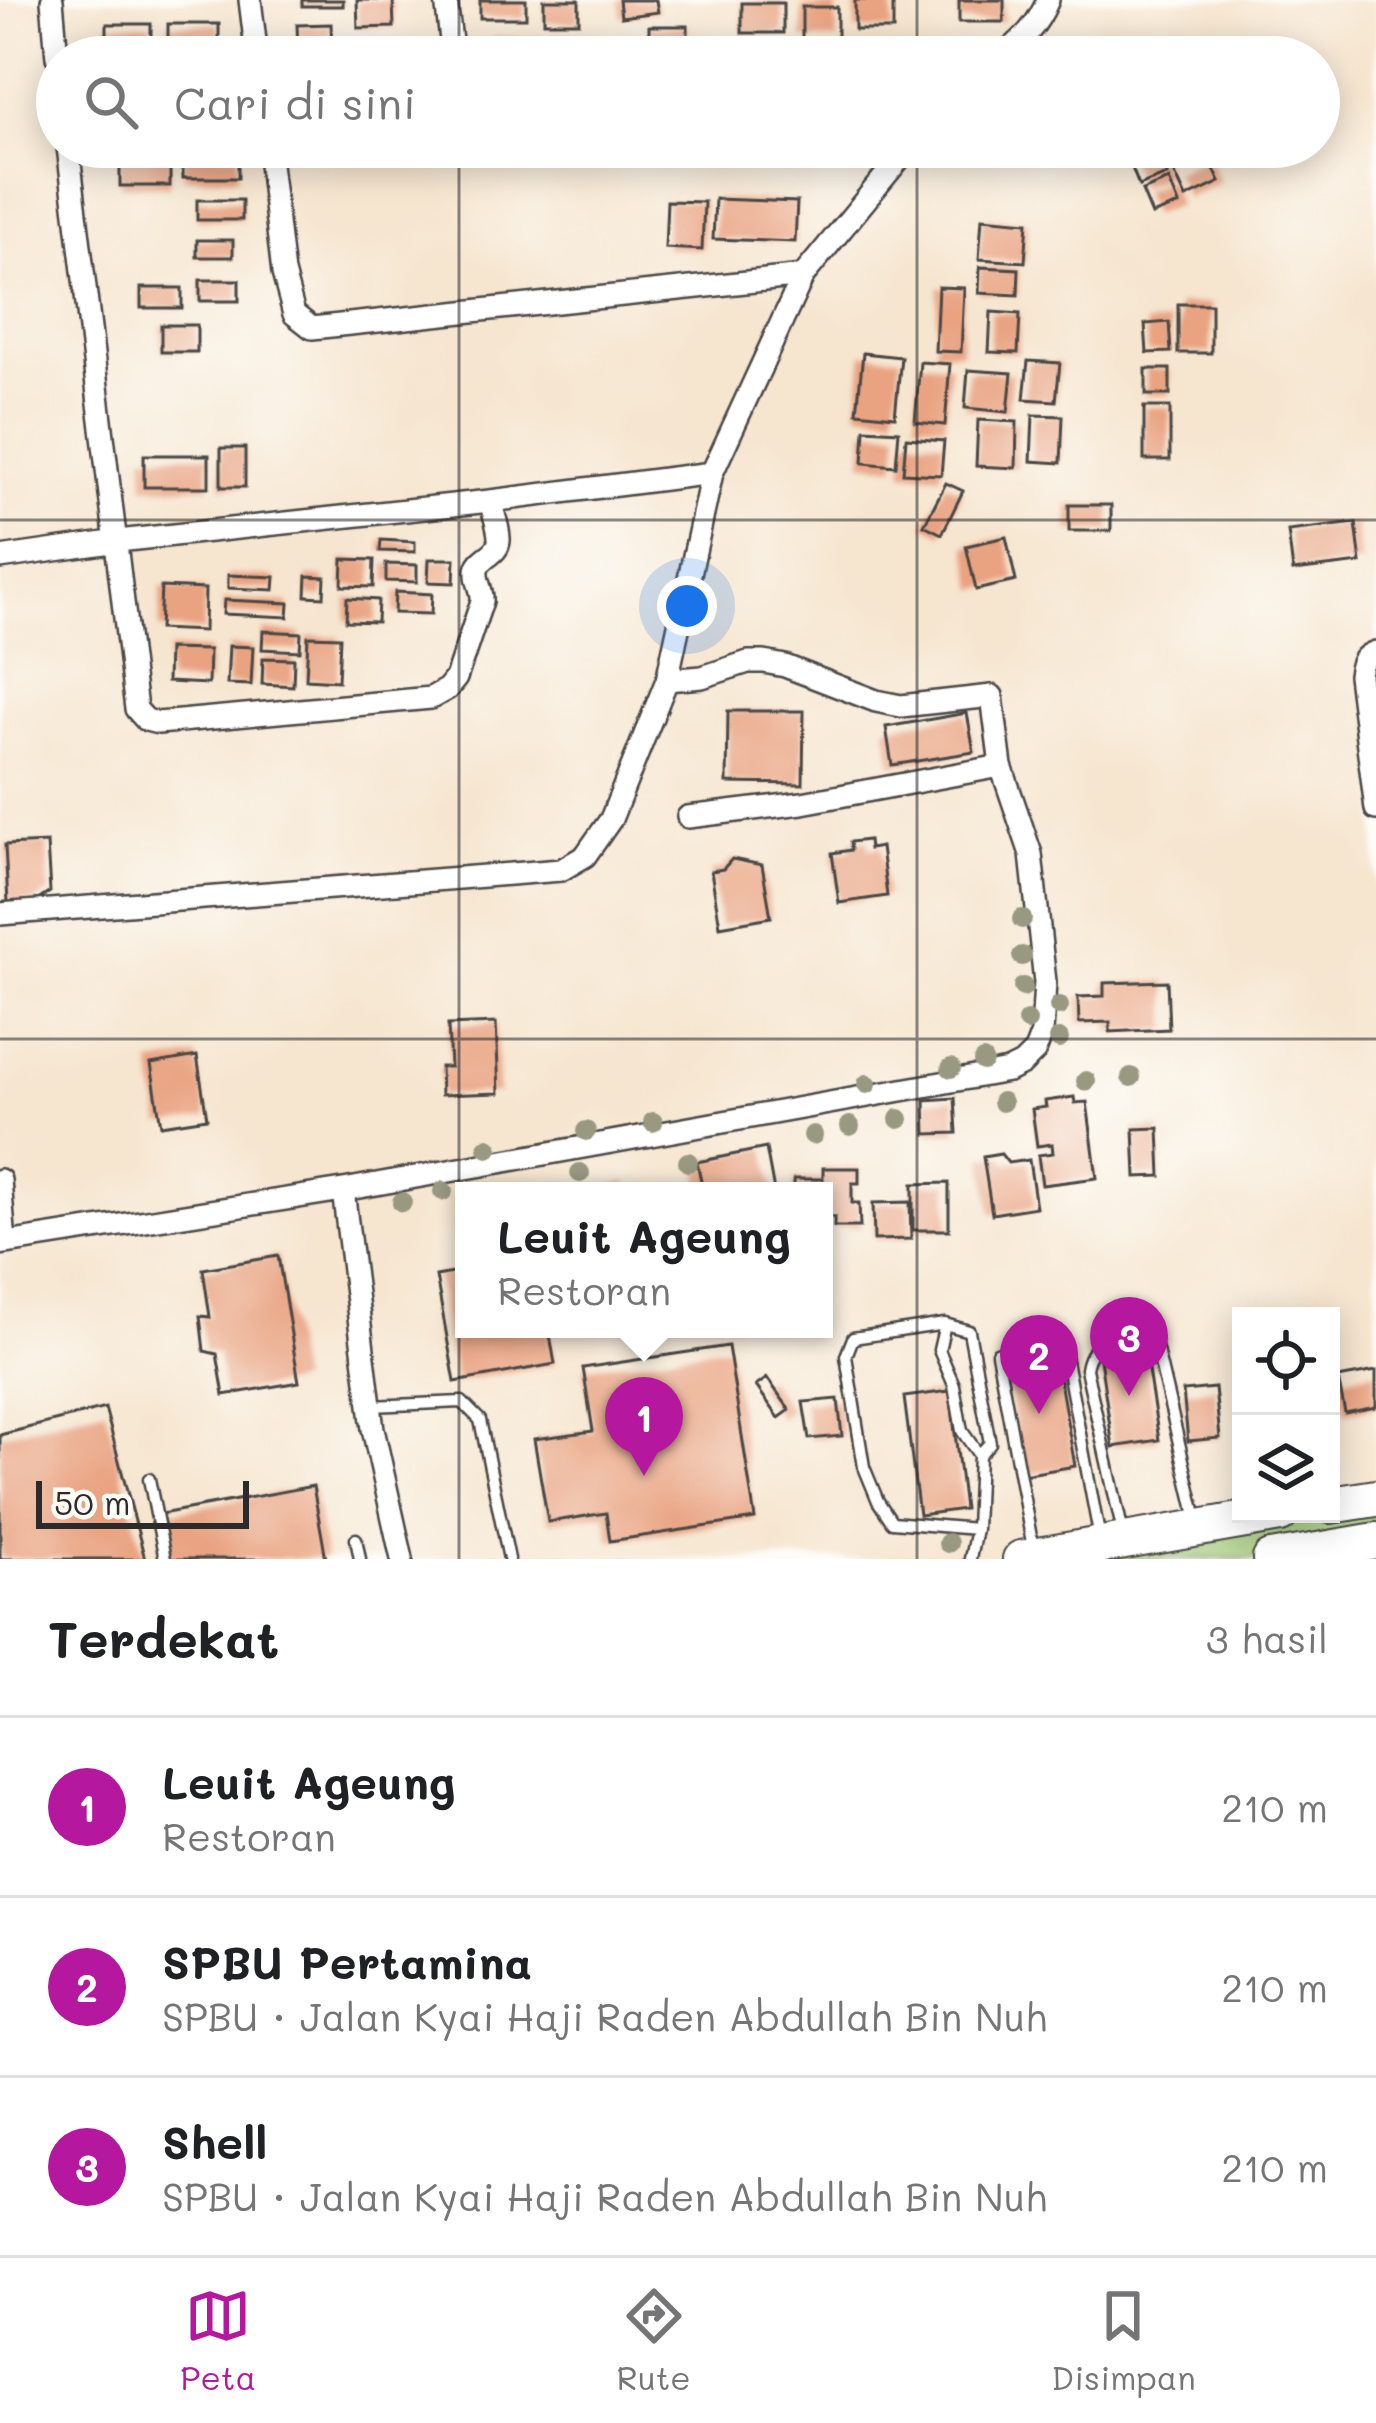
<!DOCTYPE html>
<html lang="id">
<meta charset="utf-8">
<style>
body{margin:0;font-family:Mali,sans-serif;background:#f6f6f6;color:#202124}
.controls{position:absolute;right:36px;bottom:36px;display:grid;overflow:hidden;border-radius:0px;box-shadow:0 6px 30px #0003}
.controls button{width:108px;height:108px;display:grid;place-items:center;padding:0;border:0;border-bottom:3px solid #e0e0e0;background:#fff;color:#202124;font:60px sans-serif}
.scale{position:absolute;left:36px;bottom:30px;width:213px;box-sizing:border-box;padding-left:12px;border:6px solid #2b2b2b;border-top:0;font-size:33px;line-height:42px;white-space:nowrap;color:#2b2b2b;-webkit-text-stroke:9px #fdfcf7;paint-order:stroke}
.you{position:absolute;left:687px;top:606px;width:42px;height:42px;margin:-30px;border:9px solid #fff;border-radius:50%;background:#1a73e8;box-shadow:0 0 0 18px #1a73e833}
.badge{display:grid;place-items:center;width:78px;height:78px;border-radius:50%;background:#b5179e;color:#fff;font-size:39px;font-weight:700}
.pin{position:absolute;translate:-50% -99px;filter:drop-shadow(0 3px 6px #0008)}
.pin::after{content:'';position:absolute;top:63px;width:42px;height:36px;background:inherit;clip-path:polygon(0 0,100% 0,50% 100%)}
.popup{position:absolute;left:455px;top:1182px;width:378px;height:156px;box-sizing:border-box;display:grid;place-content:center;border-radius:0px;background:#fff;filter:drop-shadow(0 3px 9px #0005);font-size:39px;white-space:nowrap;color:#757577}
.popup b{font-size:45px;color:#202124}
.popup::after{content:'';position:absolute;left:50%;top:100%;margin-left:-24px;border:24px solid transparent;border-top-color:#fff}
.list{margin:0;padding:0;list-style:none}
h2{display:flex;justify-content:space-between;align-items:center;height:156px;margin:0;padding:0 48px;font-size:51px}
h2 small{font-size:39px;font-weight:400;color:#757577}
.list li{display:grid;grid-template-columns:78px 1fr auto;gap:36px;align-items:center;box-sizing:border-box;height:180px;padding:0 48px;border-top:3px solid #e0e0e0}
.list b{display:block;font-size:45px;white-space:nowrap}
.list p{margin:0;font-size:39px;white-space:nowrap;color:#757577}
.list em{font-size:39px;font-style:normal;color:#757577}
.icon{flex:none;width:66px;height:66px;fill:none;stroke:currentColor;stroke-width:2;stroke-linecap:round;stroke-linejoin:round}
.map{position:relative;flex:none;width:1376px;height:1559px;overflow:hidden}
.search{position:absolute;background:#fff;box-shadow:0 6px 30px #0003;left:36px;right:36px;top:36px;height:132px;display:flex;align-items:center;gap:30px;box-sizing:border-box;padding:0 42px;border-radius:66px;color:#757577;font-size:45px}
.sheet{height:696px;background:#fff}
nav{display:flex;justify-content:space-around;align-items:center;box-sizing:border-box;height:168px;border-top:3px solid #e0e0e0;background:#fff;font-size:33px;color:#757577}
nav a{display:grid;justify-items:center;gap:6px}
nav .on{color:#b5179e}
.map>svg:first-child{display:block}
.green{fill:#9bc572;stroke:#63784e;stroke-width:3}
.building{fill:#e9a381}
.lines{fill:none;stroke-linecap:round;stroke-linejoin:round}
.service-casing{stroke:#494744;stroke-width:15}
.minor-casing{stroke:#494744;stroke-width:26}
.trunk-casing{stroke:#494744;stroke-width:40}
.service{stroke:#fff;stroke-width:10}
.minor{stroke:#fff;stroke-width:21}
.trunk{stroke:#fff;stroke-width:36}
.tree{fill:#999880}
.grid{fill:none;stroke:#2b2b2b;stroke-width:3;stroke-opacity:0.55}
</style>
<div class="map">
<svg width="1376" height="1559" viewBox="0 0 1376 1559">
<rect width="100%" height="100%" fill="#fdfcf7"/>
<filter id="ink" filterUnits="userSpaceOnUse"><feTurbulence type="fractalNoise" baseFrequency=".00833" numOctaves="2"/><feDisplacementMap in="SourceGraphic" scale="24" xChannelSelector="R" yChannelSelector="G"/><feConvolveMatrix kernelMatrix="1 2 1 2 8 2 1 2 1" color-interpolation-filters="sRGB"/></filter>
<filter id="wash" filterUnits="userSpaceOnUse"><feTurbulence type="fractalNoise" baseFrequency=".004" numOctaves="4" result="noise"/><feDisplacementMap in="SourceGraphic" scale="48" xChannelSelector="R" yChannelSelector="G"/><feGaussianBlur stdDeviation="2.7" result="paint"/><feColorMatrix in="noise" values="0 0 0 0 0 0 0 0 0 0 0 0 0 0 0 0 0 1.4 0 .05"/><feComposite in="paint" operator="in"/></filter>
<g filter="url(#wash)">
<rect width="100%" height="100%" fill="#f6e5cf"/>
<path class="green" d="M 1376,1499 L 1376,1541 L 1271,1559 L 1024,1559 L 1289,1514 L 1331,1514 Z"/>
<g id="blocks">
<path class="building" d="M 302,0 L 343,0 L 343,6 L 302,6 Z
M 357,0 L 393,0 L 394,27 L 358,28 Z
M 480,0 L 526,0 L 526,18 L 480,18 Z
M 544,0 L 579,0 L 579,22 L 544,22 Z
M 619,0 L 656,0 L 658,12 L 621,17 Z
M 855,0 L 893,0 L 893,30 L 855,30 Z
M 959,0 L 1004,0 L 1004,22 L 959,22 Z
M 742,3 L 783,3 L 783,33 L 742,33 Z
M 802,7 L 837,7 L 837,40 L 802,40 Z
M 107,24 L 151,24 L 151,57 L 107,57 Z
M 168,24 L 219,24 L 219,46 L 168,46 Z
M 331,24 L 332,48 L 298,49 L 297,25 Z
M 649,26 L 688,26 L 688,57 L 649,57 Z
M 555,34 L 592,34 L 592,57 L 555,57 Z
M 495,37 L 539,37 L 539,57 L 495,57 Z
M 605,41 L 637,41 L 637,57 L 605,57 Z
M 811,147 L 839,147 L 838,162 L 810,161 Z
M 1124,147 L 1156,147 L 1167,175 L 1139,186 Z
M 183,154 L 238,154 L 238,178 L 183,178 Z
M 120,156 L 170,156 L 170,186 L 120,186 Z
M 1208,156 L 1220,182 L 1186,198 L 1174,172 Z
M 1169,180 L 1179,205 L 1152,215 L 1142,191 Z
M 715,199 L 797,202 L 795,242 L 713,239 Z
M 197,200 L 242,200 L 242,220 L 197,220 Z
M 667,201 L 704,202 L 702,250 L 665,248 Z
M 982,218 L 1028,222 L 1025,262 L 979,259 Z
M 197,240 L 233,240 L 233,257 L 197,257 Z
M 980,267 L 1019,269 L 1018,295 L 979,293 Z
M 200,280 L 239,280 L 239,301 L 200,301 Z
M 938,287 L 964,288 L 961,352 L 935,351 Z
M 141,288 L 182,288 L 182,308 L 141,308 Z
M 1178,304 L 1211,304 L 1211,353 L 1178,353 Z
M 991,312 L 1020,314 L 1018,353 L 989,352 Z
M 1169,322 L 1171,352 L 1147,353 L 1145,324 Z
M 161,325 L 197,325 L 197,352 L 161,352 Z
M 863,353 L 901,357 L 895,416 L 857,412 Z
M 1028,361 L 1060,363 L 1056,401 L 1024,399 Z
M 920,362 L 950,364 L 945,425 L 915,422 Z
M 1146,369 L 1170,369 L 1170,395 L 1146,395 Z
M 968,370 L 1012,373 L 1008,412 L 965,408 Z
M 1144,407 L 1170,407 L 1170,460 L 1144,460 Z
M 1033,415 L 1063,416 L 1061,463 L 1031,461 Z
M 978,420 L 1017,422 L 1016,468 L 976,466 Z
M 865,429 L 899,431 L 896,466 L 863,463 Z
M 906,438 L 944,441 L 941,475 L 903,473 Z
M 221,448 L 245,448 L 245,487 L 221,487 Z
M 144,455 L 209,455 L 209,487 L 144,487 Z
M 946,483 L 963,491 L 942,534 L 924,525 Z
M 1069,505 L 1111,505 L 1111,531 L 1069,531 Z
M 1356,523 L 1361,563 L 1293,571 L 1288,531 Z
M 1006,537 L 1016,581 L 976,590 L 966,546 Z
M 381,540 L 415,542 L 415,552 L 380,551 Z
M 343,559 L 374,560 L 373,587 L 342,586 Z
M 429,559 L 455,559 L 454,583 L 428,582 Z
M 386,564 L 417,565 L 417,582 L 386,581 Z
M 228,575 L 275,577 L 274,590 L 228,588 Z
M 307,576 L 325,577 L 324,597 L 306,596 Z
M 161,587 L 205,589 L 204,631 L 159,629 Z
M 395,592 L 432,594 L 431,614 L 394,613 Z
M 347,598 L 378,600 L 377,622 L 346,621 Z
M 224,600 L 289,603 L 288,617 L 223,614 Z
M 263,631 L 301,633 L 300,651 L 262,649 Z
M 308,636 L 340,637 L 338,681 L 306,679 Z
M 229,646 L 253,647 L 251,685 L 227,684 Z
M 168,649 L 209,650 L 208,684 L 167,682 Z
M 263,658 L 294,659 L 293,686 L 262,684 Z
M 728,711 L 804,711 L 803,784 L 727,783 Z
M 967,713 L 974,752 L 892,765 L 886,727 Z
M 868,840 L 869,849 L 881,847 L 887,896 L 839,903 L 832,853 L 851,850 L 850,842 Z
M 47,843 L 50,892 L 35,902 L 8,903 L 5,845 Z
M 732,859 L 762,865 L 771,917 L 720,926 L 711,871 L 723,869 Z
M 1167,981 L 1169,1029 L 1110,1032 L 1110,1022 L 1079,1023 L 1078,997 L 1104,996 L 1104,983 Z
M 496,1023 L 499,1093 L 441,1095 L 440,1067 L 450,1067 L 448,1025 Z
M 197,1056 L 207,1118 L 161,1125 L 151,1064 Z
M 1074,1097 L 1075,1103 L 1087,1102 L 1097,1178 L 1042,1185 L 1038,1155 L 1053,1153 L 1052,1144 L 1037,1146 L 1032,1109 L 1046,1107 L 1045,1101 Z
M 955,1098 L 957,1133 L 926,1134 L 925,1100 Z
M 1159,1128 L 1161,1176 L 1136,1177 L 1134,1129 Z
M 766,1148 L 774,1191 L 703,1191 L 697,1162 Z
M 1001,1154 L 1008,1163 L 1029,1160 L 1036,1207 L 992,1214 L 983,1157 Z
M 823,1168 L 859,1168 L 859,1183 L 852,1183 L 852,1203 L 859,1203 L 860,1227 L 834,1227 L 834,1217 L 824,1217 L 824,1191 L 794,1191 L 794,1179 L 823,1179 Z
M 627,1181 L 629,1191 L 588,1191 L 588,1189 Z
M 949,1183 L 949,1230 L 913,1230 L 913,1184 Z
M 910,1202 L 911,1239 L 874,1240 L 873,1203 Z
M 278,1256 L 299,1382 L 224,1395 L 217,1354 L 204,1351 L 200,1316 L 210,1317 L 203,1269 Z
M 464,1271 L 464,1329 L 549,1329 L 555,1364 L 455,1382 L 436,1276 Z
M 1144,1345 L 1159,1440 L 1113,1447 L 1099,1352 Z
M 728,1346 L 755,1519 L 610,1541 L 606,1513 L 548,1522 L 534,1439 L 593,1431 L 583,1368 Z
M 1055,1353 L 1075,1466 L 1023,1475 L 1004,1362 Z
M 1376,1371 L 1376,1407 L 1345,1413 L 1338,1378 Z
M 767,1378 L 790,1410 L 779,1418 L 756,1386 Z
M 1215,1388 L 1220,1438 L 1188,1441 L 1183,1391 Z
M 950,1391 L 964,1509 L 919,1515 L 904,1397 Z
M 838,1399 L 842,1436 L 809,1439 L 803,1402 Z
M 105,1408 L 145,1559 L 0,1559 L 0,1435 Z
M 313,1486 L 326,1559 L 169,1559 L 161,1514 Z"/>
</g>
</g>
<g filter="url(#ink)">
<use href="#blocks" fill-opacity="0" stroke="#494744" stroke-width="3"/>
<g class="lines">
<defs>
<path id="service" d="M 945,1324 L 853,1338 L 846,1356 L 864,1467 L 878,1501 L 892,1522 L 976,1529
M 371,1406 L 462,1402 L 480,1420 L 509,1559
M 149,1479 L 165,1559
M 1123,1533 L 1086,1369 C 1091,1335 1128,1335 1155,1342 L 1197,1519
M 356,1539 L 360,1559
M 1033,1548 L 997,1353 L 1013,1347 L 1051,1341 L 1065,1355 L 1100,1539
M 970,1559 L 976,1529 L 979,1455 L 990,1443 L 969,1331 L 945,1324 L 939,1350 L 954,1385 L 962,1431 L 979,1455"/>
<path id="minor" d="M 52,0 L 57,57
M 250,0 L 257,57
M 446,0 L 453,57
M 1001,57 C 1023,40 1037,26 1048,0
M 68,147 L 136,709 L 146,720 L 158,723 L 431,698 L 447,689 L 456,678 L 482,601 C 483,590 476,582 477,572 C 477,557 498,556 499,541 C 500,529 493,513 490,501
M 268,147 L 283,273 L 294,314 L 312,328 L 803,276
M 0,558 L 118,541 L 490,501 L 712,473
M 1376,652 C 1363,656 1361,662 1359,675 L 1376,809
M 688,817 L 802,803 L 1001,766
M 0,914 L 561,870 L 585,856 L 611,819 L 667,680 L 712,473 L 803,276 L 909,147
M 0,1180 L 5,1243
M 343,1190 L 373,1429 L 402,1559
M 0,1244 L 343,1190 L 1008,1071 L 1022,1064 L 1035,1051 L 1042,1033 L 1045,982 L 1031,854 L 1001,766 L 992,696 L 901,706 L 876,701 L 785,666 L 764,662 L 748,662 L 702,677 L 667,680"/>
<path id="trunk" d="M 1331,1505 L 1376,1498
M 1021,1559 L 1280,1514
M 1271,1559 L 1376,1541"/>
</defs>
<use href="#service" class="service-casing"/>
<use href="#minor" class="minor-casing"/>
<use href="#trunk" class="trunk-casing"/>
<use href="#service" class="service"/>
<use href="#minor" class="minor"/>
<use href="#trunk" class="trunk"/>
</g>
<g class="tree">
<circle cx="1022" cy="919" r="10"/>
<circle cx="1022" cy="956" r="10"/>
<circle cx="1023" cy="987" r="10"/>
<circle cx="1059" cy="1006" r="10"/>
<circle cx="1027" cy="1021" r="10"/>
<circle cx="1059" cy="1039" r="10"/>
<circle cx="983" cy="1061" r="10"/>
<circle cx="951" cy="1068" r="10"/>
<circle cx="1131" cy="1077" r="10"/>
<circle cx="1086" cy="1081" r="10"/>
<circle cx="867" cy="1084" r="10"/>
<circle cx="1002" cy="1102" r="10"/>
<circle cx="899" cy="1119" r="10"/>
<circle cx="653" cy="1122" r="10"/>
<circle cx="850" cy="1126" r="10"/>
<circle cx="586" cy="1131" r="10"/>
<circle cx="813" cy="1135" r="10"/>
<circle cx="488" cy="1148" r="10"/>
<circle cx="688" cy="1162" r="10"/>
<circle cx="580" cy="1173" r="10"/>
<circle cx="443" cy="1191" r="10"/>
<circle cx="402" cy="1202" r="10"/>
<circle cx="948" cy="1543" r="10"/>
</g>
</g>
<path class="grid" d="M 459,0 L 459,57M 917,0 L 917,57M 459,147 L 459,1559M 917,147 L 917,1559M 0,520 L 1376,520M 0,1039 L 1376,1039"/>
</svg>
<div class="controls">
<button><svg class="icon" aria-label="locate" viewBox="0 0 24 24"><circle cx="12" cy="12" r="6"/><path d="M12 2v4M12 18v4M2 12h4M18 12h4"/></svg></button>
<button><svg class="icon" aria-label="layers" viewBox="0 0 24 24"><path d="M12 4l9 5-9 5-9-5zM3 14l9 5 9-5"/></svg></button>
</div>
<div class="scale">50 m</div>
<div class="you"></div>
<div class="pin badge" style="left:644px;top:1476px">1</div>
<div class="popup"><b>Leuit Ageung</b>Restoran</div>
<div class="pin badge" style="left:1039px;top:1414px">2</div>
<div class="pin badge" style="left:1129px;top:1396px">3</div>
<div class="search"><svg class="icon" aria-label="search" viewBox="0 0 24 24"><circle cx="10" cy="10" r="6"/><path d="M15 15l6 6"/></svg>Cari di sini</div>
</div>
<section class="sheet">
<h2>Terdekat<small>3 hasil</small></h2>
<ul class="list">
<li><span class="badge">1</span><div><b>Leuit Ageung</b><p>Restoran</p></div><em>210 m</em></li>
<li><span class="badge">2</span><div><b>SPBU Pertamina</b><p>SPBU · Jalan Kyai Haji Raden Abdullah Bin Nuh</p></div><em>210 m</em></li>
<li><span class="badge">3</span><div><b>Shell</b><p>SPBU · Jalan Kyai Haji Raden Abdullah Bin Nuh</p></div><em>210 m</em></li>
</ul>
</section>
<nav>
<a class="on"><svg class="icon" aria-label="map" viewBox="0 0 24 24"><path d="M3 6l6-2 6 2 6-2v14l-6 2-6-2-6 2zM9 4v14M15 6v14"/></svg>Peta</a>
<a><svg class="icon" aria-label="directions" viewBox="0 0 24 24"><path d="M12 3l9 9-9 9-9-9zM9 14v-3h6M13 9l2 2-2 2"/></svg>Rute</a>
<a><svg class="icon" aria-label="saved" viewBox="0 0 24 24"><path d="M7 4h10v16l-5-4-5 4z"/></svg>Disimpan</a>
</nav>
